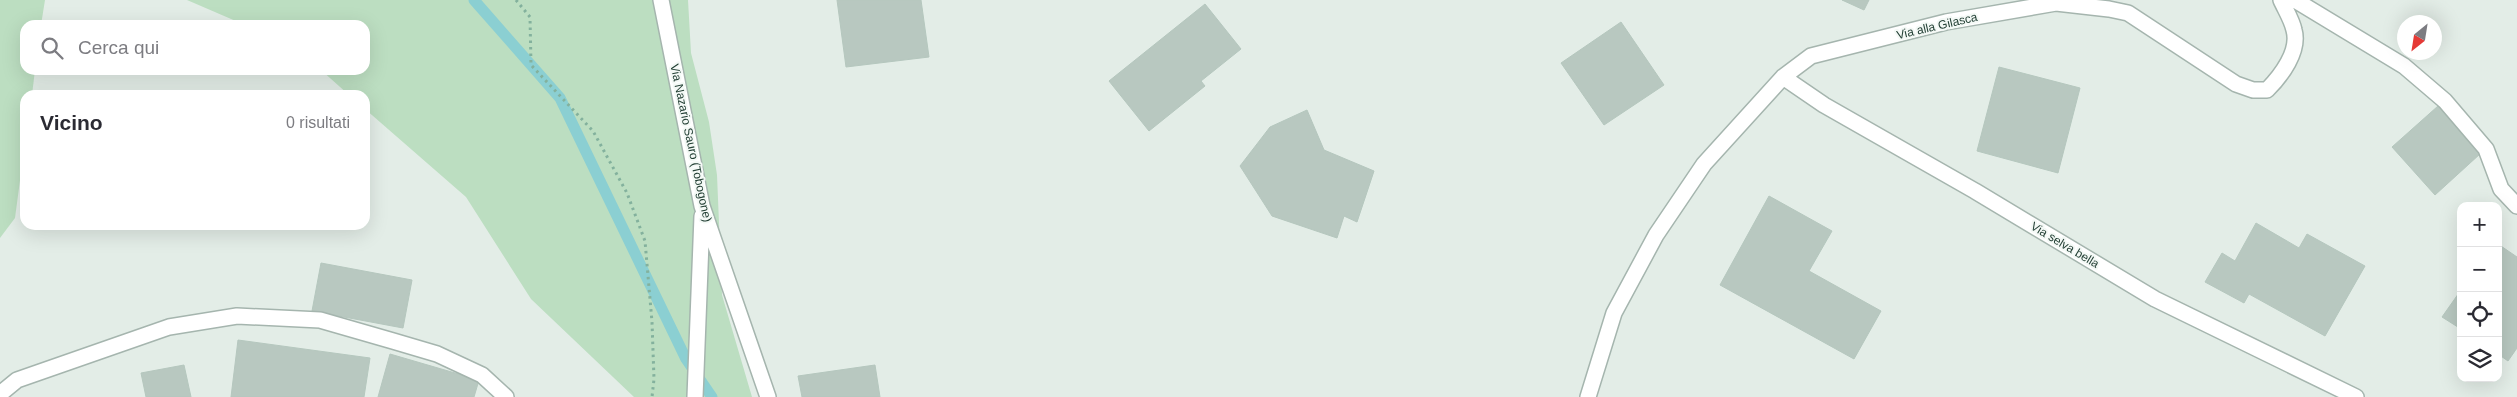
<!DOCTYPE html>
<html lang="it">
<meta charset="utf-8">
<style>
body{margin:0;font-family:Arial,sans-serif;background:#f7f7f7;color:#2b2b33}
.controls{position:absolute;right:15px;bottom:15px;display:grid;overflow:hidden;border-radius:10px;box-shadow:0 5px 20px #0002}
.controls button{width:45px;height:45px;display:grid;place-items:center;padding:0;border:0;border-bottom:1px solid #e1e1e2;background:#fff;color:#2b2b33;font:25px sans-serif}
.compass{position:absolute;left:2397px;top:15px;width:45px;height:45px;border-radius:50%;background:#fff;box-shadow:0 5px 20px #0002;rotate:210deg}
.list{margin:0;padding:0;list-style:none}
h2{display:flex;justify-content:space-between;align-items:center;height:65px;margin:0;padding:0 20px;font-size:21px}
h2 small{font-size:16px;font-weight:400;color:#7c7c81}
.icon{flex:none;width:28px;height:28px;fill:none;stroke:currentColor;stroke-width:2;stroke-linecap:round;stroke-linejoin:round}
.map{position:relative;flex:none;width:2517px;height:397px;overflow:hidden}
.search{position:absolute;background:#fff;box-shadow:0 5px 20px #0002;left:20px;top:20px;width:350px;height:55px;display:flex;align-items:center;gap:12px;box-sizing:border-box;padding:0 18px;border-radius:15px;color:#7c7c81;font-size:19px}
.panel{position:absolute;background:#fff;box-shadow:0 5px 20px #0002;left:20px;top:90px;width:350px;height:140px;border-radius:15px}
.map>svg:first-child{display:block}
.green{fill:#bcdec1}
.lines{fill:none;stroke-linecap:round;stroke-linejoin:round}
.stream{stroke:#8bcfd2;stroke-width:11}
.building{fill:#b8c8c0;stroke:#b5c7be}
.street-casing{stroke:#a5b5ae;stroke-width:18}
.path{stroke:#83b19d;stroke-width:3;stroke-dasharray:2.5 4;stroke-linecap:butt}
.street{stroke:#fff;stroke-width:15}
.labels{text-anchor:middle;stroke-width:4;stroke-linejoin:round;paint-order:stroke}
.street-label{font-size:12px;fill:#223f34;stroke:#f4f9f6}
</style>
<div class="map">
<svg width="2517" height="397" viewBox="0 0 2517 397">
<rect width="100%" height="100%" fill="#e3ede7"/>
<path class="green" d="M 0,0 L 45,0 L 41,25 L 25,25 L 25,70 L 35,70 L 32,95 L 25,95 L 25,143 L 15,218 L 0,238 Z
M 187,0 L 688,0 L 691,53 L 709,122 L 717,175 L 722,295 L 752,397 L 634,397 L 531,299 L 466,197 L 365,109 L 365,95 L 349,95 L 321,70 L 365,70 L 365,25 L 245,25 Z"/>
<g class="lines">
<path class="stream" d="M 474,0 L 560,98 L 686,359 L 712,397"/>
</g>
<path class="building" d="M 837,0 L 921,0 L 929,57 L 846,67 Z
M 1842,0 L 1869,0 L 1864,10 Z
M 1205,4 L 1241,49 L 1201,81 L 1205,86 L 1149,131 L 1109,81 Z
M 1621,22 L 1664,85 L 1604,125 L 1561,63 Z
M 1999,67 L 2080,88 L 2058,173 L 1977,151 Z
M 2438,106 L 2480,154 L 2435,195 L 2392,147 Z
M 1307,110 L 1324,150 L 1374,171 L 1357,222 L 1344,216 L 1337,238 L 1272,216 L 1240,166 L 1270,127 Z
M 1769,196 L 1832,231 L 1809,271 L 1881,311 L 1854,359 L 1720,285 Z
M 2256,223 L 2299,248 L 2307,234 L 2365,266 L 2325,336 L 2249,294 L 2244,303 L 2205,282 L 2222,253 L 2235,261 Z
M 2498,244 L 2517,257 L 2517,348 L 2508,361 L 2498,354 Z
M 321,263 L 412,280 L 403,328 L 312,311 Z
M 2461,290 L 2461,329 L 2442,317 Z
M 238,340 L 370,358 L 364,397 L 231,397 Z
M 390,354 L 479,380 L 474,397 L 378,397 Z
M 184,365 L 191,397 L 146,397 L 141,373 Z
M 875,365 L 880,397 L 802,397 L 798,376 Z"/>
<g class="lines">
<defs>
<path id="street" d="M 661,0 L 702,206 L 768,397
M 2295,0 L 2404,66 L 2445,101 L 2486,149 L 2501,189 L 2517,206
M 1783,77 L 1824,105 L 1975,191 L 2155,299 L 2356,397
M 0,394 L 17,380 L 169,327 L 237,316 L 320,320 L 393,341 L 437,354 L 482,375 L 506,397
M 695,397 L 702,216
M 1588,397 L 1614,313 L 1656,235 L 1704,164 L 1783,77 L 1811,56 L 1946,22 L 2056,3 L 2109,9 L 2128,13 L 2236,84 L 2253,90 L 2267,90 C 2281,76 2300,51 2294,30 C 2292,20 2285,9 2281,0"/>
</defs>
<use href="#street" class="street-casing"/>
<path class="path" d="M 516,0 L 530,17 L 531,65 L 593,131 L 627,193 L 645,241 L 652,322 L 654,379 L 652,397"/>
<use href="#street" class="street"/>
</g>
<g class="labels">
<g class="street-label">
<text transform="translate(1937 26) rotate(-13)" y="4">Via alla Gilasca</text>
<text transform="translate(691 143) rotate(78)" y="4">Via Nazario Sauro (Tobogone)</text>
<text transform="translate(2065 245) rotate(31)" y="4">Via selva bella</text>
</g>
</g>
</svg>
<div class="controls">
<button>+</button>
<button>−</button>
<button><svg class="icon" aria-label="locate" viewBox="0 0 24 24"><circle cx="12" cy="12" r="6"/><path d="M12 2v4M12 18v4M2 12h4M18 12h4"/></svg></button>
<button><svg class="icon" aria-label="layers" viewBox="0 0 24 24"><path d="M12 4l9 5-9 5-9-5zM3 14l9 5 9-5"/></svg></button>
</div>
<svg class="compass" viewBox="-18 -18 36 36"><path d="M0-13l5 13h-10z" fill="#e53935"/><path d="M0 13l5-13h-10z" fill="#7c7c81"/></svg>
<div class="search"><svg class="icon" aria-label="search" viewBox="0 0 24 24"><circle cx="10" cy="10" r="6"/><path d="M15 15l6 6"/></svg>Cerca qui</div>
<section class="panel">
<h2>Vicino<small>0 risultati</small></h2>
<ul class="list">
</ul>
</section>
</div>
